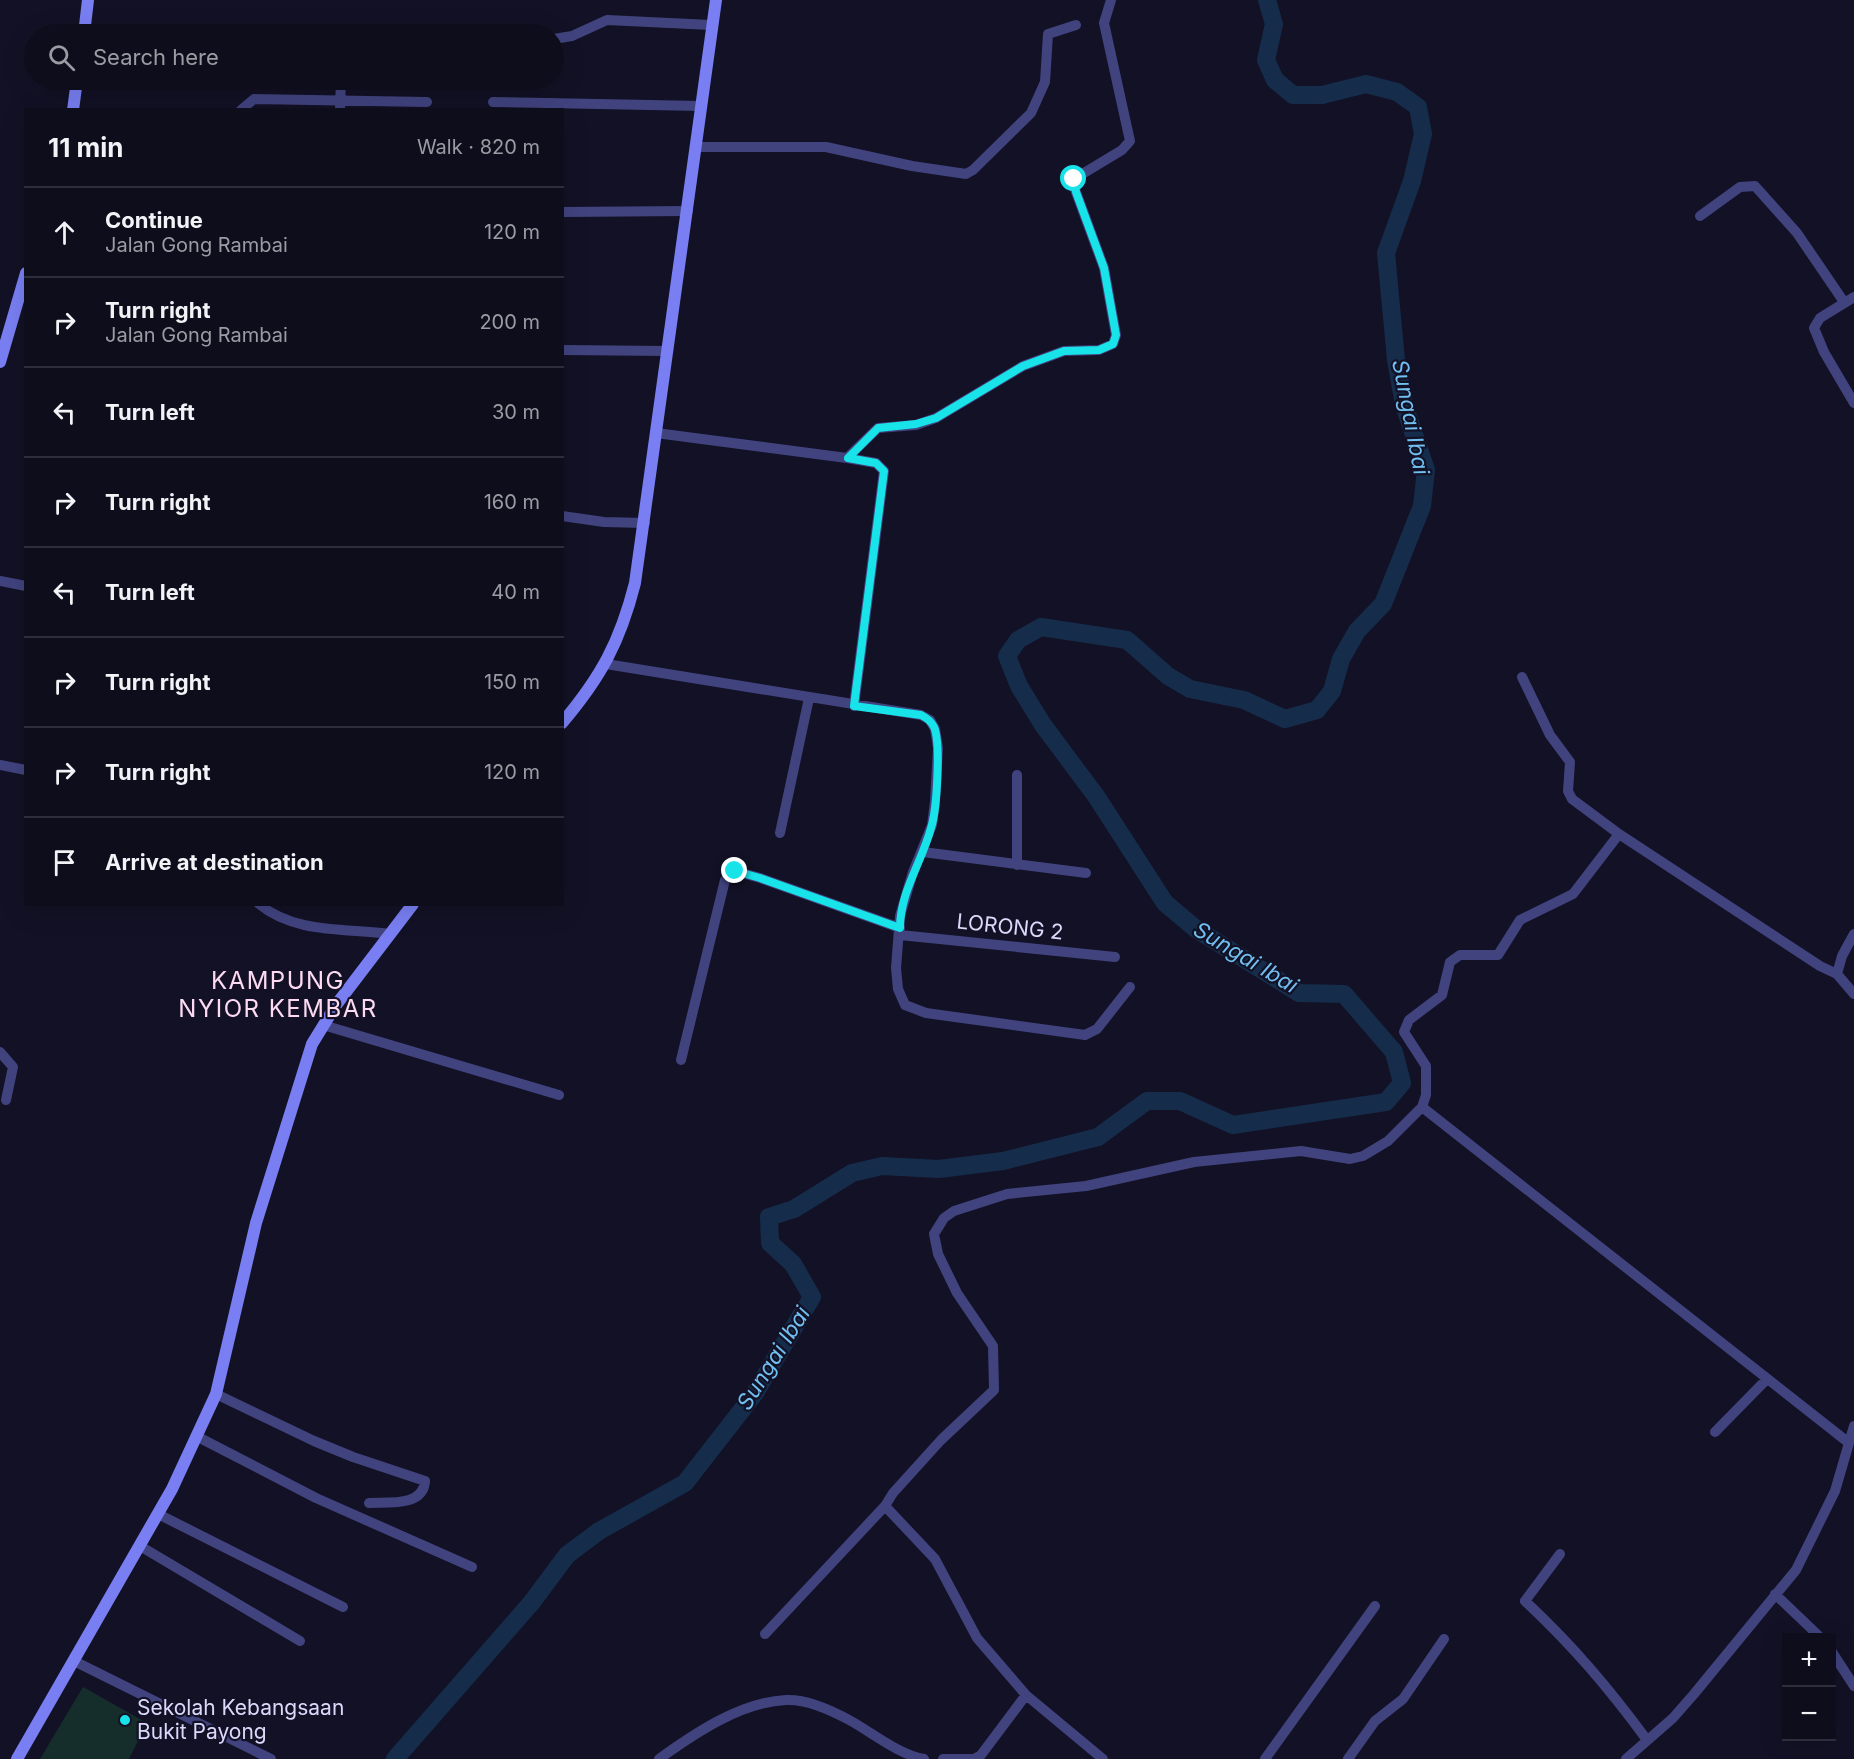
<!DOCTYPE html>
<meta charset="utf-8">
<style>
body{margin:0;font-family:Inter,sans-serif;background:#1c1b29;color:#f1f3f6}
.controls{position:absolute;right:18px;bottom:18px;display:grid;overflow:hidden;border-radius:0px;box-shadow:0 6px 24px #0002}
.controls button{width:54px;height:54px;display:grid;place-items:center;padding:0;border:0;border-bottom:2px solid #2e2d3b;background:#0e0d1c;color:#f1f3f6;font:30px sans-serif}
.stop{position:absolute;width:18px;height:18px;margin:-14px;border:4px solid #17e3e9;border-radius:50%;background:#fff}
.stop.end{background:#17e3e9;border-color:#fff;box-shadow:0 2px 6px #0008}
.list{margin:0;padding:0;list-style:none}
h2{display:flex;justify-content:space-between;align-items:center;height:78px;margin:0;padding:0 24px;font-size:26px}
h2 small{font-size:20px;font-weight:400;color:#9b9ca3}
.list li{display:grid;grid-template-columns:39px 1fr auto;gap:18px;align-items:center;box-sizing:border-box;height:90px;padding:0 24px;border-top:2px solid #2e2d3b}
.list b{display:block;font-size:22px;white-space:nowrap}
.list p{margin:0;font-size:20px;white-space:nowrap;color:#9b9ca3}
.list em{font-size:20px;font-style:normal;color:#9b9ca3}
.icon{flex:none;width:33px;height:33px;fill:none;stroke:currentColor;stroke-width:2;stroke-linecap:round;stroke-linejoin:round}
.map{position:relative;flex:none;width:1854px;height:1759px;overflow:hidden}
.search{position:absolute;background:#0e0d1c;box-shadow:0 6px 24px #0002;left:24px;top:24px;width:540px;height:66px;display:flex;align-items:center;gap:15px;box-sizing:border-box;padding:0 21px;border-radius:33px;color:#9b9ca3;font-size:22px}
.panel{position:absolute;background:#0e0d1c;box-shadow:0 6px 24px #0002;left:24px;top:108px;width:540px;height:798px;border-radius:0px}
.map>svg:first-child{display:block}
.green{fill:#152e2b}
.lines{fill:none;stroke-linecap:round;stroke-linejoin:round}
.river{stroke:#152d4b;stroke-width:18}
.street{stroke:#41437f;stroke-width:10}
.secondary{stroke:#797ff2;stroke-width:12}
.route{stroke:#17e3e9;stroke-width:8}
.poi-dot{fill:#17e3e9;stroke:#131125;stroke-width:2}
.labels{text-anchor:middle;stroke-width:4.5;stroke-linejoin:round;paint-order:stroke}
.street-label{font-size:21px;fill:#dad9fb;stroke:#131125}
.poi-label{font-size:21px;fill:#dad9fb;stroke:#131125;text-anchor:start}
.water-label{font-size:22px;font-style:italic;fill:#71bff1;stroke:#131125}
.quarter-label{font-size:24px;letter-spacing:1.5px;fill:#fbdaf2;stroke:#131125}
</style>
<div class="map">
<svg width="1854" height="1759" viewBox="0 0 1854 1759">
<rect width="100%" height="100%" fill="#131125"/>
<path class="green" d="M 83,1687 L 147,1723 L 129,1759 L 40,1759 Z"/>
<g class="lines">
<path class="river" d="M 395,1759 L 532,1602 L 567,1555 L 599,1531 L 685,1483 L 755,1393 L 812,1297 L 793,1264 L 770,1243 L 769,1217 L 794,1209 L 852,1173 L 882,1166 L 939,1169 L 1003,1161 L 1098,1137 L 1147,1101 L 1180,1101 L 1233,1125 L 1386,1102 L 1402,1083 L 1394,1052 L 1344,994 L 1299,993 L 1196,929 L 1165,903 L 1096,796 L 1043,725 L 1019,686 L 1007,656 L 1018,640 L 1041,627 L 1127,640 L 1168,676 L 1190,689 L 1244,700 L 1285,719 L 1317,710 L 1332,691 L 1341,659 L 1357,631 L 1383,604 L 1422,506 L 1426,470 L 1404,405 L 1396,360 L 1386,253 L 1412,181 L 1423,134 L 1418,107 L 1397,92 L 1366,84 L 1322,95 L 1293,95 L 1275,80 L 1266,60 L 1274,24 L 1267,0"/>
<path class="street" d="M 554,39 L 572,36 L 607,20 L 711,25
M 493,102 L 701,106
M 241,110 L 254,99 L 427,102
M 340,110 L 341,80
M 696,147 L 826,147 L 912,166 L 966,174 L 973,170 L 1031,113 L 1045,82 L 1048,34 L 1076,25
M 562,212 L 688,211
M 1700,216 L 1740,187 L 1755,186 L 1797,233 L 1844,302
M 1854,297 L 1820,318 L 1814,328 L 1824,352 L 1854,403
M 562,350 L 668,351
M 656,433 L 847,458 L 878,428 L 916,425 L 936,418 L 1023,366 L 1064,351 L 1099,350 L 1113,344 L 1116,335 L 1104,268 L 1073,184 L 1074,179 L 1122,150 L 1130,141 L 1104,23 L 1111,0
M 847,458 L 876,463 L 884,471 L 854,706
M 562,516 L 604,522 L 645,523
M 0,581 L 26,586
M 606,664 L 921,715 L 930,720 L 935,729 L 938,748 L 935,801 L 932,825 L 913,872 L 900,916 L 896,968 L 898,989 L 905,1005 L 926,1013 L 1085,1035 L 1097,1029 L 1130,987
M 1522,677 L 1550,735 L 1570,762 L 1568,791 L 1572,799 L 1619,834 L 1820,966 L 1837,974 L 1854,994
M 0,765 L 26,770
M 780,833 L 809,698
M 923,852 L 1086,873
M 1017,865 L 1017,775
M 259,904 C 295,934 347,928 390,934
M 900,935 L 1115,957
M 1837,974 L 1842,956 L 1854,934
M 323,1025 L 559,1095
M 0,1052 L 13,1067 L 6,1100
M 681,1060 L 725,880 L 735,871 L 760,878 L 900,928
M 1422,1107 L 1849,1443
M 216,1394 L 314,1441 L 353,1457 L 425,1481 C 423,1507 389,1502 369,1503
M 1715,1432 L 1767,1379
M 198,1437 L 316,1498 L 472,1567
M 885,1506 L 935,1559 L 977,1638 L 1026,1695 L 1103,1759
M 158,1514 L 343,1607
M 140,1546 L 300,1641
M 1560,1554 L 1525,1601 C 1573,1646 1608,1687 1647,1740
M 1775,1594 L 1821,1638
M 765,1634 L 885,1506 L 893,1493 L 941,1440 L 994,1390 L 993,1346 L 957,1293 L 938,1254 L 934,1234 L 944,1218 L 954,1211 L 1007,1194 L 1086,1186 L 1194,1162 L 1301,1151 L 1350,1159 L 1363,1156 L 1388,1141 L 1422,1107 L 1426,1095 L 1426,1066 L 1404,1032 L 1409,1020 L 1442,995 L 1450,962 L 1460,955 L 1498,955 L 1520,920 L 1573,894 L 1619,834
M 1832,1652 L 1854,1686
M 74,1661 L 271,1759
M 659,1759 C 695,1733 741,1702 786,1700 C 808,1699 833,1711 851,1721 C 874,1734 898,1754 924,1759
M 943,1759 L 974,1759 L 981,1755 L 1026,1695
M 1265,1759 L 1375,1606
M 1348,1759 L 1375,1721 L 1403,1699 L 1444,1639
M 1626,1759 L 1673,1718 L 1694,1694 L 1796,1570 L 1835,1491 L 1854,1426"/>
<path class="secondary" d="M 84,34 L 88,0
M 73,110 L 77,80
M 0,362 L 26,273
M 562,723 C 601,677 620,642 635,583 L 716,0
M 17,1759 L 172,1489 L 216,1394 L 256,1223 L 312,1044 L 336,1005 L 413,904"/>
</g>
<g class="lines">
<path class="route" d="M 735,871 L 760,878 L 900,928 C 900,892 922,862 931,828 C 937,810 941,743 934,727 C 931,721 927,718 921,715 L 854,706 L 884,471 L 876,463 L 848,458 L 878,428 L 916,424 L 936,418 L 1023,366 L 1064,351 L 1099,350 L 1113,344 L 1116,335 L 1104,268 L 1076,192 L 1074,179"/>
</g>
<circle class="poi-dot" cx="125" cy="1720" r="6"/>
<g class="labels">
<g class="street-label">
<text transform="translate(1010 927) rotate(6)" y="7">LORONG 2</text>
</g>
<g class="poi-label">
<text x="137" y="1715">Sekolah Kebangsaan<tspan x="137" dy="24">Bukit Payong</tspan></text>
</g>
<g class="water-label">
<text transform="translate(1411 417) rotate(79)" y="8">Sungai Ibai</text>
<text transform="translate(1246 957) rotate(31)" y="8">Sungai Ibai</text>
<text transform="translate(773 1358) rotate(-58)" y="8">Sungai Ibai</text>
</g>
<g class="quarter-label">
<text x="278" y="989">KAMPUNG<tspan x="278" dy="28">NYIOR KEMBAR</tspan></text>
</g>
</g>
</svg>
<div class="controls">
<button>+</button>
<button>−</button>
</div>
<div class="stop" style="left:1074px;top:179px"></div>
<div class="stop end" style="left:735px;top:871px"></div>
<div class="search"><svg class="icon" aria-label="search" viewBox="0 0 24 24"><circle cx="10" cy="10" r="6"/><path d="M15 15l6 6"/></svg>Search here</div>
<section class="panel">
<h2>11 min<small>Walk · 820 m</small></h2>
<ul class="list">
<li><svg class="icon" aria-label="ahead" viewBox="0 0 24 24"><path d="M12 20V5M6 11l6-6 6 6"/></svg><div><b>Continue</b><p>Jalan Gong Rambai</p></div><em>120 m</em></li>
<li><svg class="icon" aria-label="right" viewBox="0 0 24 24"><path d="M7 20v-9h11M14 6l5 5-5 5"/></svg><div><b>Turn right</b><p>Jalan Gong Rambai</p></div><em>200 m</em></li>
<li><svg class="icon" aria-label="left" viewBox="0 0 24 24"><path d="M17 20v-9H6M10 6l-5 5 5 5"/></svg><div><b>Turn left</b></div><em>30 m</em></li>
<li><svg class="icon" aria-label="right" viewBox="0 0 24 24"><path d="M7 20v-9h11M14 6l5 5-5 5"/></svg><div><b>Turn right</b></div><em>160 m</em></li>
<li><svg class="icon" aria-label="left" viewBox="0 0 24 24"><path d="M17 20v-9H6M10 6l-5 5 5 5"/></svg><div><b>Turn left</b></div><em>40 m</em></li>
<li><svg class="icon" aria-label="right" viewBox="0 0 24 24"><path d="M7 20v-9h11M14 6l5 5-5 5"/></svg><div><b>Turn right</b></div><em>150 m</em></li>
<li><svg class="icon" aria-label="right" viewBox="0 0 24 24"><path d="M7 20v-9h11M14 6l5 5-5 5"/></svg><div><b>Turn right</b></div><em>120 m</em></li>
<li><svg class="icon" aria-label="arrive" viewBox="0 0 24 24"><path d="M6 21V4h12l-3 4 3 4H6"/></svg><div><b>Arrive at destination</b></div></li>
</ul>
</section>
</div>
